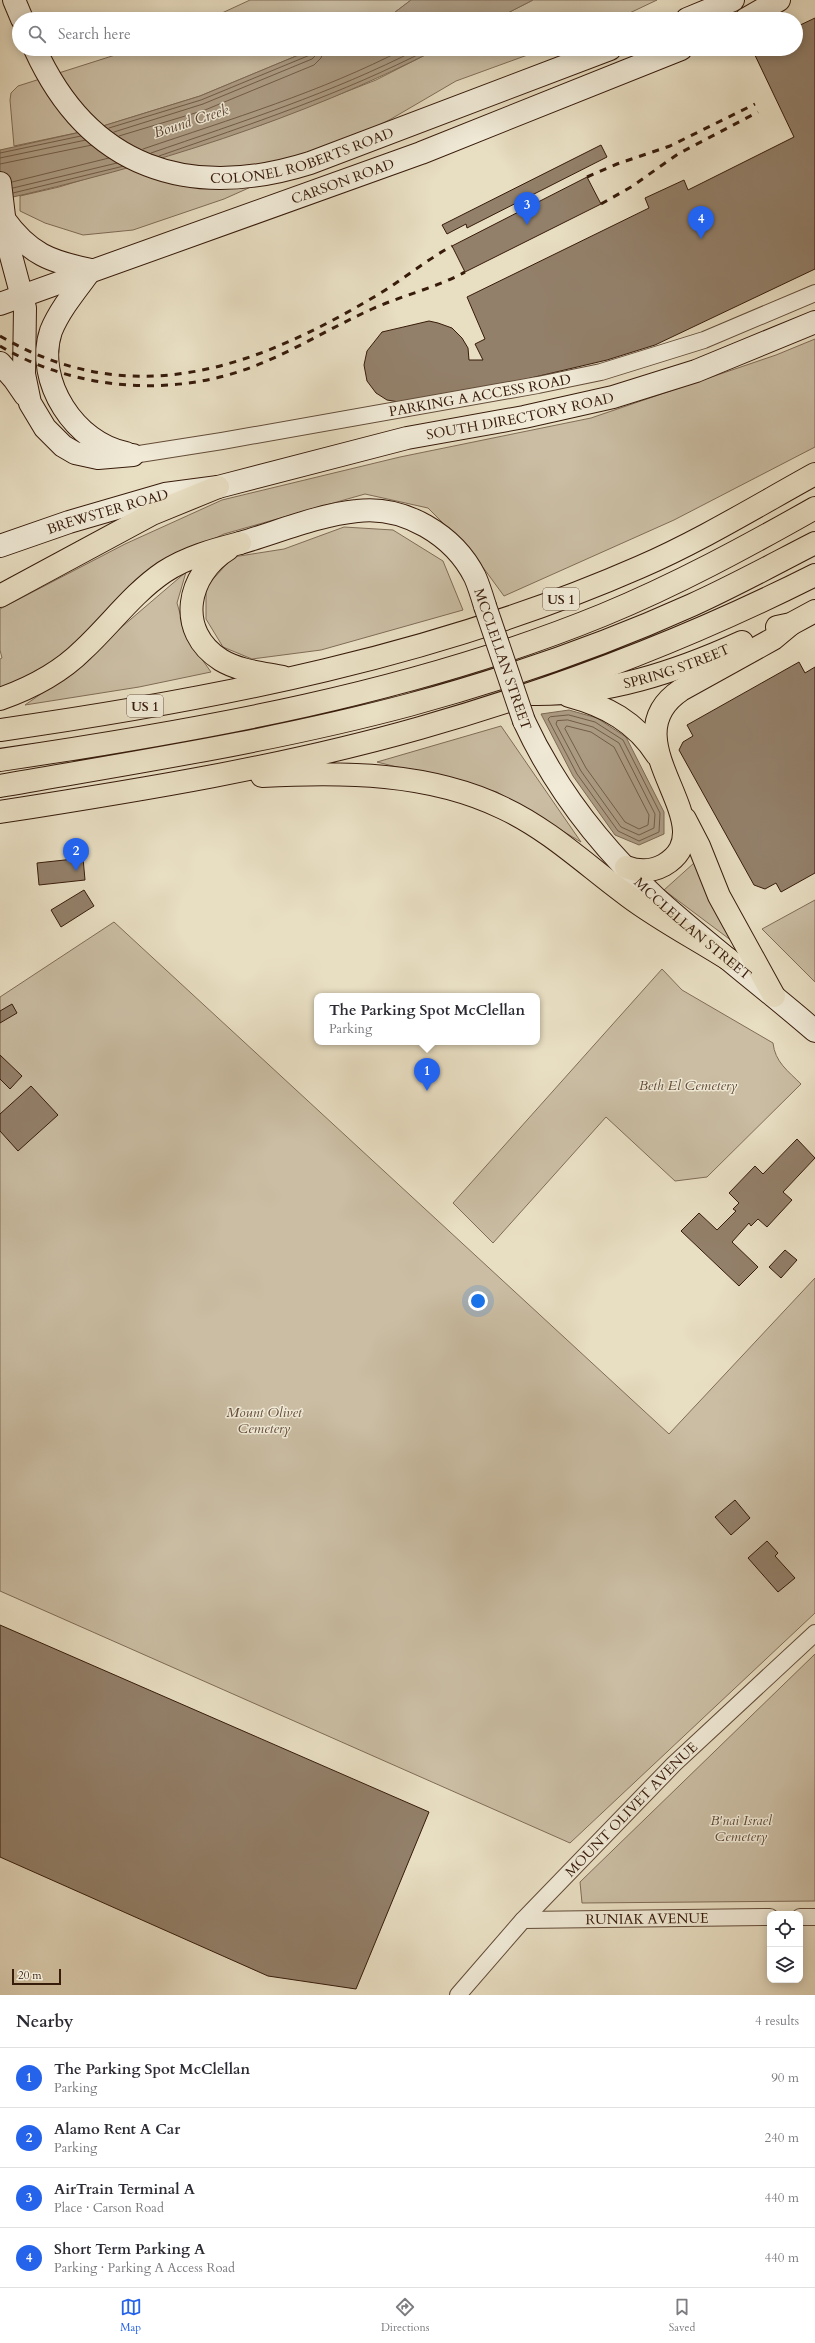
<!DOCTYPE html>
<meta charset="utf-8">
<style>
body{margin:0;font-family:Cardo,serif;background:#f7f7f7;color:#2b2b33}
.controls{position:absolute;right:12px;bottom:12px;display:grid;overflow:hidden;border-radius:8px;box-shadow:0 2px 10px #0003}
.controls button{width:36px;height:36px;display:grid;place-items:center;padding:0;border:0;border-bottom:1px solid #e1e1e2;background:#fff;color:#2b2b33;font:20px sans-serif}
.scale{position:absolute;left:12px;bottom:10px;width:49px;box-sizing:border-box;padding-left:4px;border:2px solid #371b0b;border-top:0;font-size:11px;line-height:14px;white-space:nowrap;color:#371b0b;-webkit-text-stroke:3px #f0ead7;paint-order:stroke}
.you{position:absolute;left:478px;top:1301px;width:14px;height:14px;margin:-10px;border:3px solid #fff;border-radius:50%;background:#1a73e8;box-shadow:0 0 0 6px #1a73e833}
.badge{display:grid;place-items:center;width:26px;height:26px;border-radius:50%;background:#2563eb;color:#fff;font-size:13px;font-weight:700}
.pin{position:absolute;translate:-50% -33px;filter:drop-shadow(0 1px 2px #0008)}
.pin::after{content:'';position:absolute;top:21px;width:14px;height:12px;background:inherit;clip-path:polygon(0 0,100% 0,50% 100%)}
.popup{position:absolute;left:314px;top:993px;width:226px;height:52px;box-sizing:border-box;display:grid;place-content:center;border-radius:8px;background:#fff;filter:drop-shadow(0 1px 3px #0005);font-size:13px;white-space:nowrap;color:#7c7c81}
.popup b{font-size:15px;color:#2b2b33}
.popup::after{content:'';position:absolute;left:50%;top:100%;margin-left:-8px;border:8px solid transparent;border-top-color:#fff}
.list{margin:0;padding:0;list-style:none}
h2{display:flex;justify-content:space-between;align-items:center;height:52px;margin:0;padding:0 16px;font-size:17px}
h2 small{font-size:13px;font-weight:400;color:#7c7c81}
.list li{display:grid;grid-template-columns:26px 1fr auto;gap:12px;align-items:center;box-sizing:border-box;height:60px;padding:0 16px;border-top:1px solid #e1e1e2}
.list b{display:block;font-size:15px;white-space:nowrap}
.list p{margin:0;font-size:13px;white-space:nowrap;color:#7c7c81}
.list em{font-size:13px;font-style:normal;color:#7c7c81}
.icon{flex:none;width:22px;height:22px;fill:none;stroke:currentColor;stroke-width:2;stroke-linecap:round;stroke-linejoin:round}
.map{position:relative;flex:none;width:815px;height:1995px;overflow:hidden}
.search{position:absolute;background:#fff;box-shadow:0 2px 10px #0003;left:12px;right:12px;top:12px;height:44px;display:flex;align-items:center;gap:10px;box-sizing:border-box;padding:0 14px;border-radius:22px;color:#7c7c81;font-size:15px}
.sheet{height:292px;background:#fff}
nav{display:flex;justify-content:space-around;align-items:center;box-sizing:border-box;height:56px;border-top:1px solid #e1e1e2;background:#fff;font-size:11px;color:#7c7c81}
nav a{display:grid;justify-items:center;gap:2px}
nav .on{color:#2563eb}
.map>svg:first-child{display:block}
.green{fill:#cabda3;stroke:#806c57}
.water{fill:#ac9c84;stroke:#7d6854}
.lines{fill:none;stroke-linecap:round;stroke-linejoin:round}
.shore{stroke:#725c48;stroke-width:1}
.building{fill:#93806a;stroke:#371b0b}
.street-casing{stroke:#634c39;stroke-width:18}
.secondary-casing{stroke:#371b0b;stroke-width:24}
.primary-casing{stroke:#371b0b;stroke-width:24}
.highway-casing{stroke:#371b0b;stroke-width:24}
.street{stroke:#f0ead7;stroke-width:16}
.secondary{stroke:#f0ead7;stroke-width:22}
.primary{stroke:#e8dec2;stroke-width:22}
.highway{stroke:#e8dec2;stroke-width:22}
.rail{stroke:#371b0b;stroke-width:3;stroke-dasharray:7 7;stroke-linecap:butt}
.secondary-bridge-casing{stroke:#371b0b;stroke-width:24;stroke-linecap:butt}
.secondary-bridge{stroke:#f0ead7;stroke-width:22}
.labels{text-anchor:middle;stroke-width:3;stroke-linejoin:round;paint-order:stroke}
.shield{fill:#f0ead7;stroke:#6e5948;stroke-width:1}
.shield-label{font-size:13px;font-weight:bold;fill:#371b0b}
.street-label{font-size:14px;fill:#371b0b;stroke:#f0ead7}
.park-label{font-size:14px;font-style:italic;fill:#634c39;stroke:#f0ead7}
.water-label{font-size:15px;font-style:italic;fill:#604835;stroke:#f0ead7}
</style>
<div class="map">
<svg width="815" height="1995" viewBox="0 0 815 1995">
<rect width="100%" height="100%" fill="#e8dec2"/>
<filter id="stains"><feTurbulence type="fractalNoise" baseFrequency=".005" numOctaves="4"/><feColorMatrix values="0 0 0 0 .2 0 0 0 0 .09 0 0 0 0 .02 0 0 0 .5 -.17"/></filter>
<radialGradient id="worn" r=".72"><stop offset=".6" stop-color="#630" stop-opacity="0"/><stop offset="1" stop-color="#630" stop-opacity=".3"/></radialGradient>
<path class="green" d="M 250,0 L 411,0 L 386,19 L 209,19 Z
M 533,0 L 657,0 L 617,19 L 496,19 Z
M 134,49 L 313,49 L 200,96 L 90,130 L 14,146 L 10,100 L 11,93 L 18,86 Z
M 437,49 L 544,49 L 456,81 L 391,119 L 307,162 L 224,199 L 133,230 L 83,235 L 45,223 L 20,211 L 20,196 L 59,187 L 261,125 L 376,80 Z
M 815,339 L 815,447 L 674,520 L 504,596 L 471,551 L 428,508 L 365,494 L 224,534 L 148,570 L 65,656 L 0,690 L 0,659 L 2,658 L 0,650 L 0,609 L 125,544 L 222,500 L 400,457 L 591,418 L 776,355 Z
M 344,527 L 393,530 L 443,561 L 463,610 L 321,650 L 252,659 L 223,647 L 206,619 L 206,587 L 233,557 L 284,549 Z
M 186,572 L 177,603 L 187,638 L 211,672 L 139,687 L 25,705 L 55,684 Z
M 501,726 L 581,842 L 497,792 L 377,762 Z
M 694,863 L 732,941 L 664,890 Z
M 815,900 L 815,982 L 762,929 Z
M 114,922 L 669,1434 L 815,1278 L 815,1613 L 570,1843 L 0,1591 L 0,997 Z
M 662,969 L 682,990 L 773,1043 C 775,1062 788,1071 801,1084 L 707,1177 L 675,1181 L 606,1117 L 493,1243 L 453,1203 Z
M 815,1654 L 815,1901 L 582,1903 L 580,1882 Z"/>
<path class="water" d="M 411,0 L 533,0 L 496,19 L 386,19 Z
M 313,49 L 437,49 C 299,120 151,166 0,200 L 0,150 L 90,130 L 200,96 Z
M 569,710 L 597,718 L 626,737 L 664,812 L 664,834 L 639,845 L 615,835 L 573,776 L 541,714 Z"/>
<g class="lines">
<path class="shore" d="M 109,128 L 201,100 L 310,55 L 313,49
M 114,132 L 203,104 L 312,59 L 316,55 L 318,49
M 119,136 L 205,110 L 314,65 L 321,58 L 324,49
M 143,149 C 231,119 321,92 404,49
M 0,153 L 81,136
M 151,153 C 241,122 332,93 418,49
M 159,156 C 251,124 342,94 429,49
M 0,158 L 86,140
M 0,164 L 92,145
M 12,182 L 109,158
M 13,188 L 117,163
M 13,193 L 124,166
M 569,715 L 595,722 L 623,740 L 660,813 L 659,832 L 639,841 L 618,831 L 577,774 L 548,719 L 550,717 Z
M 568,720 L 593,727 L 619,743 L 655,814 L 654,828 L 639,835 L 621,827 L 581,771 L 556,724 L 557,721 Z
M 567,726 L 591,732 L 614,747 L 649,815 L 648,825 L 639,829 L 625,822 L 586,768 L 565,729 Z"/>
</g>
<path class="building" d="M 815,18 L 815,269 L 655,345 L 607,360 L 484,389 L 405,403 L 387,400 L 376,393 L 367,381 L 364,365 L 367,351 L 382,332 L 429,321 L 438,323 L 452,328 L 462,338 L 468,348 L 469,360 L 483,360 L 475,344 L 485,339 L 467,297 L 649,208 L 645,198 L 684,180 L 688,190 L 794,137 L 752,49 L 796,49 L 796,27 Z
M 601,145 L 607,157 L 467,228 L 466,224 L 447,234 L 442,225 Z
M 587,177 L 601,204 L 465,272 L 452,246 Z
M 799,662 L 805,673 L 815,667 L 815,873 L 781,892 L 776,883 L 765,889 L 754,885 L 679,750 L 683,742 L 693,736 L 687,725 Z
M 83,858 L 85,880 L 39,885 L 37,863 Z
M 84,890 L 94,906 L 61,927 L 51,910 Z
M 12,1004 L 17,1013 L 0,1023 L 0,1011 Z
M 0,1055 L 22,1076 L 10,1089 L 0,1079 Z
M 31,1086 L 58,1115 L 18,1151 L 0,1131 L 0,1114 Z
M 797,1139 L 815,1158 L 783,1192 L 792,1200 L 767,1227 L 758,1219 L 751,1226 L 749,1223 L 732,1242 L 758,1267 L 739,1286 L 681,1231 L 699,1213 L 717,1230 L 736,1211 L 733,1209 L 739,1203 L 729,1193 L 755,1166 L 763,1174 Z
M 785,1250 L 797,1260 L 781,1278 L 769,1267 Z
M 735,1500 L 750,1518 L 731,1535 L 715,1517 Z
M 767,1541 L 778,1553 L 775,1556 L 795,1578 L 778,1592 L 748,1558 Z
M 0,1625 L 429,1812 L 356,1989 L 268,1976 L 0,1857 Z"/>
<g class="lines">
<defs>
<g id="street">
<path id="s1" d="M 133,455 L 222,441 L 538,385 L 601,372 L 704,340 L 815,293"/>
<path d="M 800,1917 L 815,1917"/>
<path id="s2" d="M 523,1920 L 770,1917"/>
<path id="s3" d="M 458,1995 L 523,1920 L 674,1764 L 815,1633"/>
</g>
<g id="secondary">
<path d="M 14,0 L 22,19"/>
<path d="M 687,19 L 733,0"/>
<path d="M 746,19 L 779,0"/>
<path id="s4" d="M 35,49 C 89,168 189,201 310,163 L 610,49"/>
<path d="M 0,183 L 7,241 L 25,308 L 24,374 L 30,403 L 45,428 L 63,446 L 75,453 L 98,458 L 133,455"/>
<path d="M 4,219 C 29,254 51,262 91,270"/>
<path d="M 91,270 C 77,289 60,309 51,331 C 34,381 76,444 126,453"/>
<path id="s5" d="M 0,304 L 421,153 L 681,49"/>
<path d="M 0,363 L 14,379 L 25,395"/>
<path d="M 240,543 C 278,532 318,515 357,511 C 404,505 454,535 475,577 C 479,586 482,596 485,606"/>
<path id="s6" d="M 0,546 L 69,522 L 165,494 L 218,487 L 407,438 L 524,417 L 613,397 L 696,371 L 815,322"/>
<path id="s7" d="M 524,721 C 555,788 603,849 657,899 C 708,945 763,986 815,1031"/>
</g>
<g id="primary">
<path d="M 777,627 L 791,624 L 815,611"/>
<path id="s8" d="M 533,694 C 606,695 676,672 742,642"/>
<path d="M 569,696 C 606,706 636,722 657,755"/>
<path d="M 685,819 L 699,846 L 719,896 L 774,996"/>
<path d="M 626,867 C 639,872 651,872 664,865 C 730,826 605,741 681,690 L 773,639 L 791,624"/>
</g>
<path id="highway" d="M 228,549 C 187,574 175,631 221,660 C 239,671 263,673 283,677
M 0,596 L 152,514 L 218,487
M 0,699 C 31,688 60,673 83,650 C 110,625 133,593 164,572 C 187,557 213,550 240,543
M 0,730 C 217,699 437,656 640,567 C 700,541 757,506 815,474
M 0,760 C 203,730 412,693 603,615 C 676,585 746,547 815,508
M 262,776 C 343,772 429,772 503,808 C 550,830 587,866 628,896 C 660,920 695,938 728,959
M 0,786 C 137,762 274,741 409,705 C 505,679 601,646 692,605 C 734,586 774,564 815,543
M 0,812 C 141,790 283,767 420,728 C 557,689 688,639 815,575"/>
</defs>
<use href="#street" class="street-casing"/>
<use href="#secondary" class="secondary-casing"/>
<use href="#primary" class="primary-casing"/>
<use href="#highway" class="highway-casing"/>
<use href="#street" class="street"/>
<use href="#secondary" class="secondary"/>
<use href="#primary" class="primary"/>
<use href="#highway" class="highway"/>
<path class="rail" d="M 587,177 L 617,164 L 670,146 L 755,104
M 601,204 L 631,187 L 678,154 L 758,112
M 0,336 C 134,414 257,367 379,294 C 404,279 426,260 452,246
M 0,346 C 74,390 172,398 252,367 C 294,351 332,327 372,309 C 403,295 436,288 465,272"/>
<defs>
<path id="secondary-bridge" d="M 485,606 L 524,721"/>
</defs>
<use href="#secondary-bridge" class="secondary-bridge-casing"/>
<use href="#secondary-bridge" class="secondary-bridge"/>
</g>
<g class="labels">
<g class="shield">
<rect x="543" y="588" width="36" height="22" rx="3"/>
<rect x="127" y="695" width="36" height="22" rx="3"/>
</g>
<g class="shield-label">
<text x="561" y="604">US 1</text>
<text x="145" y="711">US 1</text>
</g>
<g class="street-label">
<text dy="5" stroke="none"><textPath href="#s4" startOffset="325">COLONEL ROBERTS ROAD</textPath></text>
<text dy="5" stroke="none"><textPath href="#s5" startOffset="364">CARSON ROAD</textPath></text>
<text dy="5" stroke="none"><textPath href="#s1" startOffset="352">PARKING A ACCESS ROAD</textPath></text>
<text dy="5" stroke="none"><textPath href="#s6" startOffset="537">SOUTH DIRECTORY ROAD</textPath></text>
<text dy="5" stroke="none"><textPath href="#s6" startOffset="113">BREWSTER ROAD</textPath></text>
<text transform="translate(503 659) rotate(71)" y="5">MCCLELLAN STREET</text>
<text dy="5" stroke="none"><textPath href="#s8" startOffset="147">SPRING STREET</textPath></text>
<text dy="5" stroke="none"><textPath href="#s7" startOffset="270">MCCLELLAN STREET</textPath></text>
<text dy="5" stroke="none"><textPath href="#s3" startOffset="254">MOUNT OLIVET AVENUE</textPath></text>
<text dy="5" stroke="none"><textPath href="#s2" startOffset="124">RUNIAK AVENUE</textPath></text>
</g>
<g class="park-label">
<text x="688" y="1090">Beth El Cemetery</text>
<text x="264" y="1417">Mount Olivet<tspan x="264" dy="16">Cemetery</tspan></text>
<text x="741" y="1825">B'nai Israel<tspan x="741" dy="16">Cemetery</tspan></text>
</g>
<g class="water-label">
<text transform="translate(191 121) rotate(-18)" y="5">Bound Creek</text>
</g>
</g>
<rect width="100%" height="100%" filter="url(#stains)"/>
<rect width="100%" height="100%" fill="url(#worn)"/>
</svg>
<div class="controls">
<button><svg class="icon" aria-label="locate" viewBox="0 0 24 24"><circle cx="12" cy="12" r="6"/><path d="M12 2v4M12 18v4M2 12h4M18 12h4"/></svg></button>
<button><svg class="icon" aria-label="layers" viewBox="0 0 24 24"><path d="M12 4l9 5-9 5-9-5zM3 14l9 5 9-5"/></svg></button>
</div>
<div class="scale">20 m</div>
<div class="you"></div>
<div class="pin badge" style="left:427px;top:1091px">1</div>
<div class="popup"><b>The Parking Spot McClellan</b>Parking</div>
<div class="pin badge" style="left:76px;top:871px">2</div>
<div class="pin badge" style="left:527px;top:225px">3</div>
<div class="pin badge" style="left:701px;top:239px">4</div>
<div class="search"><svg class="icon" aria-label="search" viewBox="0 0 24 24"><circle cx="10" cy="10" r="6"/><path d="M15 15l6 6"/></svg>Search here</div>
</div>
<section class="sheet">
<h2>Nearby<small>4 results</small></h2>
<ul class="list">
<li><span class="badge">1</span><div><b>The Parking Spot McClellan</b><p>Parking</p></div><em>90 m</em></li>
<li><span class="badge">2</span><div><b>Alamo Rent A Car</b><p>Parking</p></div><em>240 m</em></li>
<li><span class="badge">3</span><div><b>AirTrain Terminal A</b><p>Place · Carson Road</p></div><em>440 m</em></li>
<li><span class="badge">4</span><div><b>Short Term Parking A</b><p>Parking · Parking A Access Road</p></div><em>440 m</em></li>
</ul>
</section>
<nav>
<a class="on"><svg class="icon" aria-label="map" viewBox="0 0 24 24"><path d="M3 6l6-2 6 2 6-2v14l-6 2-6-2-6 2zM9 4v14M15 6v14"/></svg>Map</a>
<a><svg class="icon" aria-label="directions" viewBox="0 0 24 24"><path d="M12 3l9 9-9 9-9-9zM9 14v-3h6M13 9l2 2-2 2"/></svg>Directions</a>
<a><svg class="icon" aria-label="saved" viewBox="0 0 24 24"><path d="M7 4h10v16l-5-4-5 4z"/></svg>Saved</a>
</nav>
